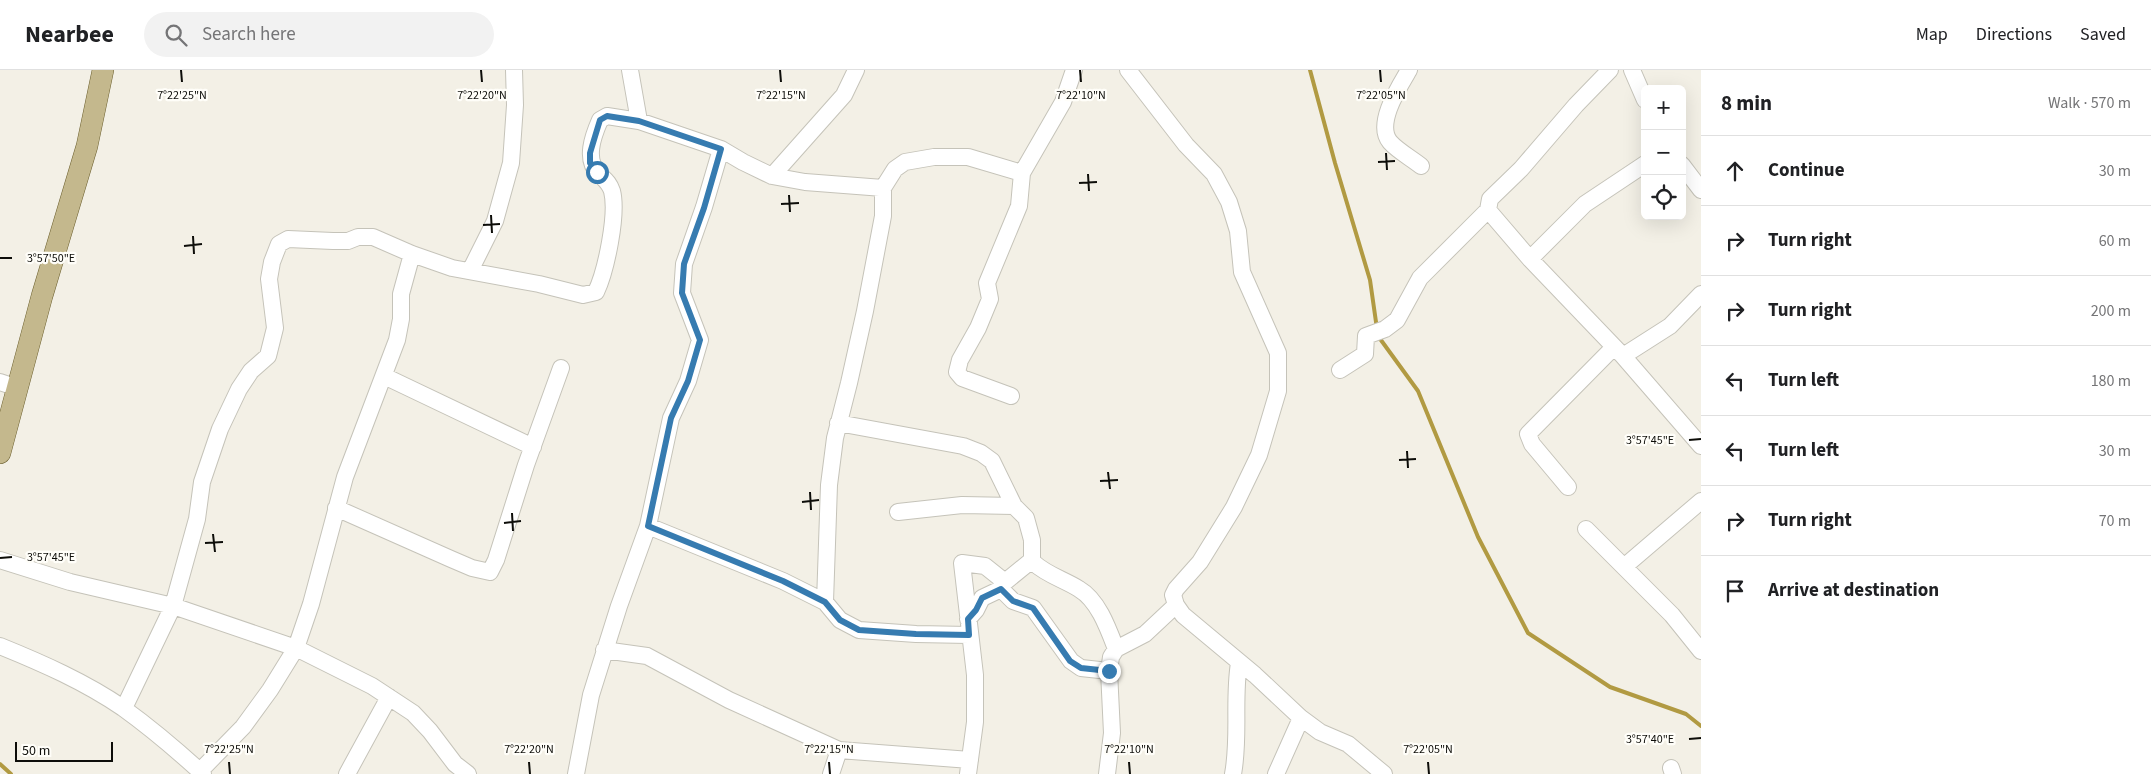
<!DOCTYPE html>
<meta charset="utf-8">
<style>
body{margin:0;font-family:"Source Sans 3",sans-serif;background:#f2f2f2;color:#202124}
.controls{position:absolute;right:15px;top:15px;display:grid;overflow:hidden;border-radius:8px;box-shadow:0 5px 20px #0002}
.controls button{width:45px;height:45px;display:grid;place-items:center;padding:0;border:0;border-bottom:1px solid #e0e0e0;background:#fff;color:#202124;font:25px sans-serif}
.scale{position:absolute;left:15px;bottom:12px;width:98px;box-sizing:border-box;padding-left:5px;border:2px solid #0d0d09;border-top:0;font-size:14px;line-height:18px;white-space:nowrap;color:#0d0d09;-webkit-text-stroke:4px #fffef9;paint-order:stroke}
.stop{position:absolute;width:15px;height:15px;margin:-11px;border:4px solid #367bb0;border-radius:50%;background:#fff}
.stop.end{background:#367bb0;border-color:#fff;box-shadow:0 1px 5px #0008}
.list{margin:0;padding:0;list-style:none}
h2{display:flex;justify-content:space-between;align-items:center;height:65px;margin:0;padding:0 20px;font-size:21px}
h2 small{font-size:16px;font-weight:400;color:#757577}
.list li{display:grid;grid-template-columns:32px 1fr auto;gap:15px;align-items:center;box-sizing:border-box;height:70px;padding:0 20px;border-top:1px solid #e0e0e0}
.list b{display:block;font-size:19px;white-space:nowrap}
.list em{font-size:16px;font-style:normal;color:#757577}
.icon{flex:none;width:28px;height:28px;fill:none;stroke:currentColor;stroke-width:2;stroke-linecap:round;stroke-linejoin:round}
.map{position:relative;flex:none;width:1701px;height:704px;overflow:hidden}
header{display:flex;align-items:center;gap:30px;box-sizing:border-box;height:70px;padding:0 25px;background:#fff;border-bottom:1px solid #e0e0e0}
header strong{font-size:24px}
nav{display:flex;gap:28px;margin-inline-start:auto;font-size:18px}
.search{width:350px;height:45px;background:#f2f2f2;display:flex;align-items:center;gap:12px;box-sizing:border-box;padding:0 18px;border-radius:28px;color:#757577;font-size:19px}
main{display:flex}
aside{flex:1;background:#fff}
.map>svg:first-child{display:block}
.lines{fill:none;stroke-linecap:round;stroke-linejoin:round}
.stream{stroke:#b19a42;stroke-width:4}
.minor-casing{stroke:#c5c3b9;stroke-width:18}
.major-casing{stroke:#6a5e2d;stroke-width:22}
.minor{stroke:#fff;stroke-width:16}
.major{stroke:#c4b88d;stroke-width:21}
.route{stroke:#367bb0;stroke-width:6}
.ticks{fill:none;stroke:#0d0d09;stroke-width:2}
.ticks-label{font-size:12px;text-anchor:middle;fill:#0d0d09;stroke:#fffef9;stroke-width:4.5;stroke-linejoin:round;paint-order:stroke}
</style>
<header>
<strong>Nearbee</strong>
<div class="search"><svg class="icon" aria-label="search" viewBox="0 0 24 24"><circle cx="10" cy="10" r="6"/><path d="M15 15l6 6"/></svg>Search here</div>
<nav><a>Map</a><a>Directions</a><a>Saved</a></nav>
</header>
<main>
<div class="map">
<svg width="1701" height="704" viewBox="0 0 1701 704">
<rect width="100%" height="100%" fill="#f3f0e6"/>
<g class="lines">
<path class="stream" d="M 1310,0 L 1335,93 L 1370,210 L 1377,259
M 1378,266 L 1418,321 L 1478,467 L 1528,563 L 1610,617 L 1686,644 L 1701,656
M 0,694 L 11,704"/>
<defs>
<path id="minor" d="M 630,0 L 639,51
M 1128,0 L 1186,75 L 1214,104 L 1229,132 L 1238,161 L 1242,202 L 1278,283 L 1278,321 L 1259,385 L 1234,437 L 1200,492 L 1176,519 L 1173,525 L 1176,535 L 1183,545 L 1255,605 L 1301,648 L 1320,662 L 1348,674 L 1384,704
M 1409,0 C 1399,17 1375,54 1390,72 C 1398,81 1411,88 1421,96
M 1632,0 L 1645,30
M 1682,95 L 1701,120
M 772,106 L 844,25 L 856,0
M 1488,140 L 1530,189 L 1623,286 L 1701,376
M 1530,189 L 1585,134 L 1645,94
M 470,201 L 495,151 L 511,93 L 515,35 L 514,0
M 1623,286 L 1670,256 L 1701,224
M 1340,300 L 1365,284 L 1366,266 L 1385,259 L 1397,250 L 1420,208 L 1488,140 L 1490,129 L 1521,99 L 1576,35 L 1610,0
M 384,306 L 533,377
M 0,312 L 18,318
M 1011,326 L 962,308 L 957,302 L 960,290 L 978,258 L 990,229 L 987,213 L 1019,136 L 1022,103 L 1063,32 L 1074,0
M 838,353 L 963,376 L 981,383 L 992,391 L 1014,436 L 1026,448 L 1032,470 L 1032,490 L 1034,493 C 1047,505 1065,510 1079,519 C 1098,530 1108,558 1116,579
M 1568,417 L 1532,374 L 1528,364 L 1614,277
M 336,438 L 451,489 L 472,498 L 490,502 L 496,490 L 526,395 L 561,298
M 898,442 L 962,435 L 1014,436
M 648,456 L 783,511 L 825,532 L 840,550 L 859,560 L 916,564 L 969,565
M 1586,459 L 1672,545 L 1701,581
M 0,490 L 70,512 L 173,536 L 296,578 L 372,616 L 413,643 L 430,661 L 455,694 L 468,704
M 1625,496 L 1701,431
M 825,532 L 829,415 L 835,368 L 849,313 L 865,241 L 883,146 L 883,118
M 968,549 L 976,540 L 982,528 L 1001,519 L 1013,531 L 1033,538 L 1071,591 L 1081,598 L 1109,601
M 0,576 C 42,593 85,612 123,638 C 148,656 180,683 203,704
M 604,580 L 647,586 L 729,630 L 839,680 L 970,690
M 124,638 L 173,536 L 197,449 L 202,412 L 220,359 L 239,319 L 251,301 L 268,286 L 275,258 L 269,209 L 272,192 L 279,174 L 288,169 L 333,171 L 348,171 L 358,167 L 373,167 L 412,184 L 452,198 L 539,214 L 583,225 L 596,222 C 606,201 618,144 612,121 C 609,112 605,110 599,104 C 584,90 593,66 600,50 L 607,46 L 639,51 L 721,79 L 743,92 L 772,106 L 805,112 L 883,118 L 895,99 L 905,92 L 934,87 L 968,87 L 1022,103
M 1671,698 L 1673,704
M 200,701 L 243,657 L 270,620 L 296,578 L 311,534 L 345,407 L 397,270 L 401,249 L 401,224 L 412,184
M 347,704 L 389,627
M 576,704 L 591,625 L 619,536 L 648,456 L 671,348 L 688,311 L 700,270 L 682,223 L 684,194 L 704,137 L 721,79
M 831,704 L 839,680
M 968,704 L 975,652 L 975,605 L 962,493 L 985,496 L 1005,512 L 1032,490
M 1107,704 L 1112,663 L 1109,601 L 1111,587 L 1116,579 L 1145,564 L 1176,535
M 1233,704 C 1240,667 1233,630 1239,593
M 1276,704 L 1301,648"/>
<path id="major" d="M 0,383 L 42,226 L 87,76 L 103,0"/>
</defs>
<use href="#minor" class="minor-casing"/>
<use href="#major" class="major-casing"/>
<use href="#minor" class="minor"/>
<use href="#major" class="major"/>
</g>
<g class="lines">
<path class="route" d="M 597,102 L 590,93 L 590,83 L 600,50 L 607,46 L 639,51 L 721,79 L 704,138 L 684,194 L 682,223 L 700,270 L 688,311 L 671,348 L 648,456 L 783,511 L 825,532 L 840,550 L 859,560 L 916,564 L 969,565 L 968,549 L 976,540 L 982,528 L 1001,519 L 1013,531 L 1033,538 L 1070,591 L 1081,598 L 1109,601"/>
</g>
<path class="ticks" d="M 181,0 L 182,12M 481,0 L 482,12M 780,0 L 781,12M 1080,0 L 1081,12M 1380,0 L 1381,12M 1386,83 L 1387,100M 1378,92 L 1395,91M 1088,104 L 1089,121M 1079,113 L 1097,112M 789,125 L 790,142M 781,134 L 799,133M 491,145 L 492,163M 483,155 L 500,154M 193,166 L 194,184M 184,176 L 202,174M 0,188 L 12,188M 1689,370 L 1701,369M 1407,381 L 1408,398M 1399,390 L 1416,389M 1108,402 L 1110,419M 1100,411 L 1118,410M 810,422 L 811,440M 802,432 L 819,430M 512,443 L 513,461M 504,453 L 521,451M 213,464 L 215,482M 205,473 L 223,472M 0,488 L 12,487M 1689,669 L 1701,668M 229,692 L 230,704M 529,692 L 530,704M 829,692 L 830,704M 1129,692 L 1130,704M 1428,692 L 1429,704"/>
<g class="ticks-label">
<text x="182" y="29">7°22'25"N</text>
<text x="482" y="29">7°22'20"N</text>
<text x="781" y="29">7°22'15"N</text>
<text x="1081" y="29">7°22'10"N</text>
<text x="1381" y="29">7°22'05"N</text>
<text x="51" y="192">3°57'50"E</text>
<text x="1650" y="374">3°57'45"E</text>
<text x="51" y="491">3°57'45"E</text>
<text x="1650" y="673">3°57'40"E</text>
<text x="229" y="683">7°22'25"N</text>
<text x="529" y="683">7°22'20"N</text>
<text x="829" y="683">7°22'15"N</text>
<text x="1129" y="683">7°22'10"N</text>
<text x="1428" y="683">7°22'05"N</text>
</g>
</svg>
<div class="controls">
<button>+</button>
<button>−</button>
<button><svg class="icon" aria-label="locate" viewBox="0 0 24 24"><circle cx="12" cy="12" r="6"/><path d="M12 2v4M12 18v4M2 12h4M18 12h4"/></svg></button>
</div>
<div class="scale">50 m</div>
<div class="stop" style="left:597px;top:102px"></div>
<div class="stop end" style="left:1109px;top:601px"></div>
</div>
<aside>
<h2>8 min<small>Walk · 570 m</small></h2>
<ul class="list">
<li><svg class="icon" aria-label="ahead" viewBox="0 0 24 24"><path d="M12 20V5M6 11l6-6 6 6"/></svg><div><b>Continue</b></div><em>30 m</em></li>
<li><svg class="icon" aria-label="right" viewBox="0 0 24 24"><path d="M7 20v-9h11M14 6l5 5-5 5"/></svg><div><b>Turn right</b></div><em>60 m</em></li>
<li><svg class="icon" aria-label="right" viewBox="0 0 24 24"><path d="M7 20v-9h11M14 6l5 5-5 5"/></svg><div><b>Turn right</b></div><em>200 m</em></li>
<li><svg class="icon" aria-label="left" viewBox="0 0 24 24"><path d="M17 20v-9H6M10 6l-5 5 5 5"/></svg><div><b>Turn left</b></div><em>180 m</em></li>
<li><svg class="icon" aria-label="left" viewBox="0 0 24 24"><path d="M17 20v-9H6M10 6l-5 5 5 5"/></svg><div><b>Turn left</b></div><em>30 m</em></li>
<li><svg class="icon" aria-label="right" viewBox="0 0 24 24"><path d="M7 20v-9h11M14 6l5 5-5 5"/></svg><div><b>Turn right</b></div><em>70 m</em></li>
<li><svg class="icon" aria-label="arrive" viewBox="0 0 24 24"><path d="M6 21V4h12l-3 4 3 4H6"/></svg><div><b>Arrive at destination</b></div></li>
</ul>
</aside>
</main>
